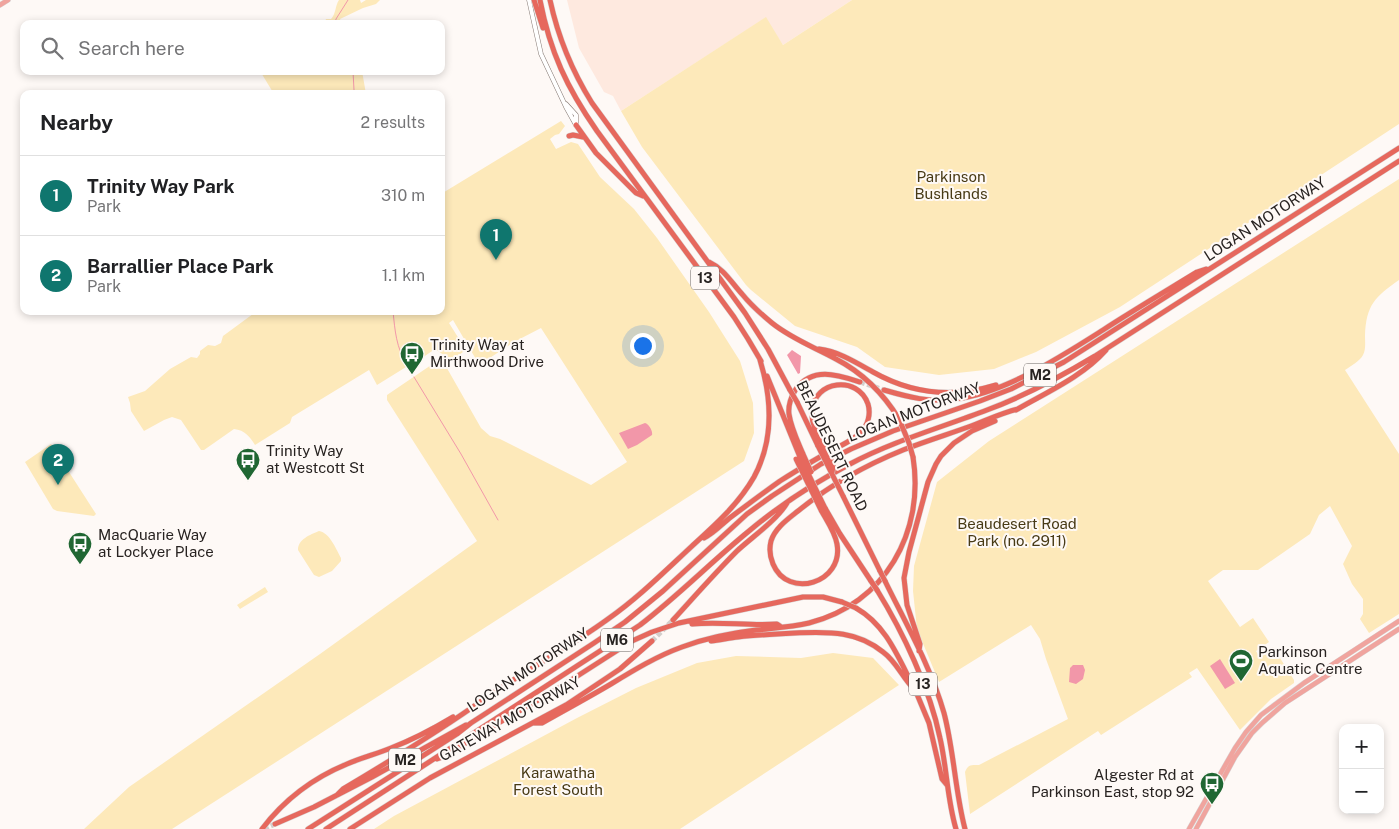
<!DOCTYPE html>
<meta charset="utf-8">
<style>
body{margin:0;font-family:"Public Sans",sans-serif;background:#f6f6f6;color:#202124}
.controls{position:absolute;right:15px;bottom:15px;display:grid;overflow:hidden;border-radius:10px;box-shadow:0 2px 8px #0003}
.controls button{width:45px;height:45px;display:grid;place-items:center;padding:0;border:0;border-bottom:1px solid #e0e0e0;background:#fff;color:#202124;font:25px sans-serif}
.you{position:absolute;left:642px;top:345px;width:18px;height:18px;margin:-12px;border:4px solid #fff;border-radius:50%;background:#1a73e8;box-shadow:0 0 0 8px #1a73e833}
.badge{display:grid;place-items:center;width:32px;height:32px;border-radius:50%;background:#0f766e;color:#fff;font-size:16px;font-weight:700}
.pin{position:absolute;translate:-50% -41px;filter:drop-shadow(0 1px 2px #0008)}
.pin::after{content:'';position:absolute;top:26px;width:18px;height:15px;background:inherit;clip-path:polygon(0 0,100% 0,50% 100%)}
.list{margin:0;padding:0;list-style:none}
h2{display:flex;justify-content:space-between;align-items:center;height:65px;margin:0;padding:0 20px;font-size:21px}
h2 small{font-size:16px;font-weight:400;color:#757577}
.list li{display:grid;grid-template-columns:32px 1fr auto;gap:15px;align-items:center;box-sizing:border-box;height:80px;padding:0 20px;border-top:1px solid #e0e0e0}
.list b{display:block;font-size:19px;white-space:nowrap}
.list p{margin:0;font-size:16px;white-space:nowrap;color:#757577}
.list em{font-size:16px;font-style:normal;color:#757577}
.icon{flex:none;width:28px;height:28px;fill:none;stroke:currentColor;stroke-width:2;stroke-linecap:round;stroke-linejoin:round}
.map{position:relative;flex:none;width:1399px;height:829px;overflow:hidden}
.search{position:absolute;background:#fff;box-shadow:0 2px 8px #0003;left:20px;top:20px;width:425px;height:55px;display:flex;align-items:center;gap:12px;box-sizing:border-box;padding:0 18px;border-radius:10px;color:#757577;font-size:19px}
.panel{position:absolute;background:#fff;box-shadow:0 2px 8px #0003;left:20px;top:90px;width:425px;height:225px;border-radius:10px}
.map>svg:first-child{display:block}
.built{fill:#fee9df}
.green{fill:#fde9ba}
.water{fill:#f297a9}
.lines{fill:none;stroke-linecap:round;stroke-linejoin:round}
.stream{stroke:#f297a9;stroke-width:1}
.highway-tunnel{stroke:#d3cecb;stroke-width:5;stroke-dasharray:5 2.5;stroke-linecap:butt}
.minor-casing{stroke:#837771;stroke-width:5}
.major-casing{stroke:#d8d7d7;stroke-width:5.5}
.highway-casing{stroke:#d8d7d7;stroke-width:6}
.minor{stroke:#fff;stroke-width:4}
.major{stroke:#f0a49e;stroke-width:4.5}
.highway{stroke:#e6685d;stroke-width:5}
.highway-bridge-casing{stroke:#d8d7d7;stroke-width:6;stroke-linecap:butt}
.highway-bridge{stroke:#e6685d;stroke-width:5}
.labels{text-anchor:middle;stroke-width:4;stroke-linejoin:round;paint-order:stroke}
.shield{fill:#fef9f6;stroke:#686361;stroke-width:1}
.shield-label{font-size:14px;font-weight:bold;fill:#282321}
.park-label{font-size:15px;fill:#483a15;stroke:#fef9f6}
.street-label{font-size:15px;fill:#282321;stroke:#fef9f6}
.poi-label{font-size:15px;fill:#282321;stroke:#fef9f6;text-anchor:start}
</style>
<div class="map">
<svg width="1399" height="829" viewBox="0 0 1399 829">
<rect width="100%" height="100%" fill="#fef9f6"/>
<path class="built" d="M 567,0 L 852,0 L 783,45 L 765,18 L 621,111 L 613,96 L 604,92 L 579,48 Z"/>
<path class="green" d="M 339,0 L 360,0 L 361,3 L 366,0 L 380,0 L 376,4 L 363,8 L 340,19 L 342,24 L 324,24 L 326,19 L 331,19 C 336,14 335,6 339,0 Z
M 852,0 L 1399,0 L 1399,124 L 1120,307 L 1036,352 L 994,369 L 939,375 L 885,367 L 857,347 L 795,326 L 751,290 L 746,285 L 642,147 L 621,111 L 766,17 L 783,45 Z
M 260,71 L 362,71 L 366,94 L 274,94 Z
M 561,121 L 565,126 L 559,134 L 555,135 L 550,139 L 556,149 L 571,142 L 578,144 L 600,177 L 634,209 L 657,238 L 709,312 L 740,361 L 753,403 L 754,433 L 744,461 L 172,829 L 84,829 L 129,787 L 320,654 L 477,541 L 387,400 L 387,395 L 440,359 L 444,363 L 481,428 L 490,436 L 500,439 L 591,485 L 627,462 L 541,328 L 514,342 L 482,363 L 477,361 L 453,320 L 449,323 L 466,350 L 451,360 L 435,349 L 422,358 L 419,359 L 377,385 L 369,370 L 292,417 L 290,423 L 255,445 C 250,437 245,430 234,429 L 204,450 L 201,450 L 181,420 L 172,417 L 164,420 L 144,431 L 131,411 L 130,403 L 128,397 L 145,391 L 170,369 L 191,357 L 197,358 L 200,354 L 200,351 L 208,345 L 215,346 L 221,343 L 223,336 L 257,311 L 441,311 L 441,194 Z
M 1399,179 L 1399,280 C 1375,297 1366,305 1365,336 C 1365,342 1366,350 1363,355 C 1360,361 1351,366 1345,370 L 1399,454 L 1399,614 L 1369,633 L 1360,619 L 1363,614 L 1363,599 L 1352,584 L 1343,564 L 1352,546 L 1330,506 L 1319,515 L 1310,534 L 1258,570 L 1223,570 L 1208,581 L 1240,627 L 1253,618 L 1269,642 L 1256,651 L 1259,656 L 1273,647 L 1294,680 L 1294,683 L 1271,699 L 1240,730 L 1197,668 L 1189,673 L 1192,677 L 1101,735 L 1098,731 L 970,814 L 965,772 C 968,764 972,765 979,765 L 1068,719 L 1046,659 L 1040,639 L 1031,625 L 939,682 L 917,629 L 913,591 L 914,566 L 937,482 L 989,441 Z
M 51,444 L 96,514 L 94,516 L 57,511 L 53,509 L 25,462 Z
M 319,531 C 330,533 336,549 341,558 L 341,561 L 332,571 L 319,577 L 314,575 L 312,572 L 298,550 C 298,539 310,535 319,531 Z
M 265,587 L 268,592 L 240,609 L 237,605 Z
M 833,653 L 873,658 L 899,685 L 680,829 L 374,829 L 394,816 L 577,718 L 636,688 L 697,663 L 736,656 L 801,658 Z"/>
<path class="water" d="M 792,350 L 801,356 L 800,373 L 798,374 L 787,355 Z
M 645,423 C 649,424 653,431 652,435 L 637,445 L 628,449 L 619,433 Z
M 1220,659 L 1235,683 L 1225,689 L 1210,666 Z
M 1073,665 L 1083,665 L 1085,670 L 1083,679 L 1076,684 L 1069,682 L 1070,668 Z"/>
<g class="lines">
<path class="stream" d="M 335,24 L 336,19 L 348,0
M 353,94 L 354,90 L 353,71
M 393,311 C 395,331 396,347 407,365
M 414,377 L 461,454 L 498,520"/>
<path class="highway-tunnel" d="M 860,382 L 884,390
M 652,641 L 673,620
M 264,829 L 275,824"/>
<defs>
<path id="minor" d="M 529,0 L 541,54 L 566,107 L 576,125
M 566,104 L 576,115 L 576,125"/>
<path id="major" d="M 0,5 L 8,0
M 1189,829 L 1235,748 L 1246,732 L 1261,715 L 1304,683 L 1399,621
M 1196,829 L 1235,757 L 1252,733 L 1262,723 L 1285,703 L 1399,629"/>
<path id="highway" d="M 534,0 L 543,28
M 540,0 C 550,52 567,88 597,131 L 734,317 L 748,339 L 761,361
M 550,0 C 558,37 572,71 592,103 L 745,313 L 768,349 L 790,390
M 576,125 L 596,153 L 636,193 L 643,196
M 569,136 L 573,135 L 583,137
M 709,262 C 724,269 731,282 742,294 C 751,305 761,314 772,323 C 792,339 814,347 836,359 C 863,373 883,393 899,419
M 819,349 C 838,351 857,363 873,372 C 912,394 954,398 996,385
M 767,376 L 800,457
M 884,390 C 908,397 931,403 956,399 C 1005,393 1062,356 1103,330 C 1134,310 1166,291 1197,272 L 1206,269
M 797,402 L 818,446
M 1016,410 C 1047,392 1082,377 1106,350
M 803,454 C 798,442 791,428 789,414 C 788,406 791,396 796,389 C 813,366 838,375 860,382
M 843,496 L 880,571
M 825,508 L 840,534 L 871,581
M 821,510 C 827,521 835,532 837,544 C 844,583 788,600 773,564 C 770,557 769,549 771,541 C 775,528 788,519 798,511 C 830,485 866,465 903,450 C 926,441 949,434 971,426 C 987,420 1002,413 1018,409
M 704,538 C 714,533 722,524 731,517 C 747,505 763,493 780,481 C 796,471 812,461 829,452 C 839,446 853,441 861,432 C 868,425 871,414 868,404 C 858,375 814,380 812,411 C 811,423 817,434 822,443
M 885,581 C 906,624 931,667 944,713 C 954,751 955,791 965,829
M 877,590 C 903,632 930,689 940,738 C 947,768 947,799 956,829
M 856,608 C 884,624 896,652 910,680
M 673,620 C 694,597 715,573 737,551 C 752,537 777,520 787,503
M 692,624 C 719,621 748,626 777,624 L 780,626
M 711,641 C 720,640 729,638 738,637 C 757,635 776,634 795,633 C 828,632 856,630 883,652 C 897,662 903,679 915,690
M 919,651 L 920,644 L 907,605 L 904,578 L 909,552 L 928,482 L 936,464 L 941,456 L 954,443 L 972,431 L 995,421
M 914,687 L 929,723 L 942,779 L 947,785
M 533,723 L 542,723 C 565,710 589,697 611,684 C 634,670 657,656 682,647 C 706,638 731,633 756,630 C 774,628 792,627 809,623 C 885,604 925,532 913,457
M 437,759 L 446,756 L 481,733 L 554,691 L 632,641 L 652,632 L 679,623 L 803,597 L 823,597 L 842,602
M 337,795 L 343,789 C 390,761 436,733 480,702 C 522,672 567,649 608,619 C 638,598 664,572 691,547 C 714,526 738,505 754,477 C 774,440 772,399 760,360
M 275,824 L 314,807 L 372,777 L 466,725
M 262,829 C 284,800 313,778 347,764 C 361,758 376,754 391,748 C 412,740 433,729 453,717
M 308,829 L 457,734 L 471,723 L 594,643 L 625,622 L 663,591 L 747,514 L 772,496 L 821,464 L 851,449 L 893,431 L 980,401 L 1011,389 L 1064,362 L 1399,148
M 326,829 L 640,625 C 678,596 712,561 749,531 C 780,505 814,483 850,464 C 893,441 940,428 987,410 C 1025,396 1060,377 1095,356 L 1399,161
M 350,829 L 430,778 L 566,705 L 620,669 L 652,641"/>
</defs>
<use href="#minor" class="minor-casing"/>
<use href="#major" class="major-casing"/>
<use href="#highway" class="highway-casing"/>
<use href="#minor" class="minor"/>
<use href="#major" class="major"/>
<use href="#highway" class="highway"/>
<defs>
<path id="highway-bridge" d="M 790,390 L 797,402
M 899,419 L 909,443 L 913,457
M 822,443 L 833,466 L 832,473
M 818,446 L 843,496
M 803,454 L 811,472
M 800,457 L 825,508
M 796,459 L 821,510
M 880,571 L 885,581
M 871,581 L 877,590
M 842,602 L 856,608"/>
</defs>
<use href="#highway-bridge" class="highway-bridge-casing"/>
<use href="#highway-bridge" class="highway-bridge"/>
</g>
<defs>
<symbol id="bus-pin" viewBox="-11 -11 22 30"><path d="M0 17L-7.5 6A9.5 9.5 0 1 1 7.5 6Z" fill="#206733" stroke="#fef9f6"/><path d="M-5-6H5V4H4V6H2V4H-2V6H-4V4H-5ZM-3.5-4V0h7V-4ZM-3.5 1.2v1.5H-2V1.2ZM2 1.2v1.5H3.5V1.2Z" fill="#fff"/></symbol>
<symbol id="stadium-pin" viewBox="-11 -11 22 30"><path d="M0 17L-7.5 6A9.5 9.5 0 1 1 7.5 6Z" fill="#206733" stroke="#fef9f6"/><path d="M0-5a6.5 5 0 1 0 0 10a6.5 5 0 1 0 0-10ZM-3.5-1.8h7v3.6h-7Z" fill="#fff"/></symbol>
</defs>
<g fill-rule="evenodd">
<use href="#bus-pin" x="398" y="340" width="28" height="38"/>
<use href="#bus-pin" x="234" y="446" width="28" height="38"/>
<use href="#bus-pin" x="66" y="530" width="28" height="38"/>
<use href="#stadium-pin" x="1227" y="647" width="28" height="38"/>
<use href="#bus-pin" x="1198" y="770" width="28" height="38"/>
</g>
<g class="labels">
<g class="shield">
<rect x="691" y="266.5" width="28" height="23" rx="4"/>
<rect x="1024" y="363.5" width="32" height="23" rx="4"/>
<rect x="601" y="628.5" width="32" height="23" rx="4"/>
<rect x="909" y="672.5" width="28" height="23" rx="4"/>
<rect x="389" y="748.5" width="32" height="23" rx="4"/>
</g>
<g class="shield-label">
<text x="705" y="283">13</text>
<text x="1040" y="380">M2</text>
<text x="617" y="645">M6</text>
<text x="923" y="689">13</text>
<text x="405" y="765">M2</text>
</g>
<g class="park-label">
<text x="951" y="182">Parkinson<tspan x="951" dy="17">Bushlands</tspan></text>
<text x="1017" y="529">Beaudesert Road<tspan x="1017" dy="17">Park (no. 2911)</tspan></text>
<text x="558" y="778">Karawatha<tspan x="558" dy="17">Forest South</tspan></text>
</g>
<g class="street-label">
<text transform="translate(1265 219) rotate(-33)" y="5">LOGAN MOTORWAY</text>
<text transform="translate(914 412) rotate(-21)" y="5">LOGAN MOTORWAY</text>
<text transform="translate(832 446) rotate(64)" y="5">BEAUDESERT ROAD</text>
<text transform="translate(528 670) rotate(-33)" y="5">LOGAN MOTORWAY</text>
<text transform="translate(510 719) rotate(-29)" y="5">GATEWAY MOTORWAY</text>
</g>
<g class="poi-label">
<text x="430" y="350">Trinity Way at<tspan x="430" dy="17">Mirthwood Drive</tspan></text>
<text x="266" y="456">Trinity Way<tspan x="266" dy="17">at Westcott St</tspan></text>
<text x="98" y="540">MacQuarie Way<tspan x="98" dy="17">at Lockyer Place</tspan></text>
<text x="1258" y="657">Parkinson<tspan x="1258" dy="17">Aquatic Centre</tspan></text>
<text x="1194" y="780" text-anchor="end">Algester Rd at<tspan x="1194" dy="17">Parkinson East, stop 92</tspan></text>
</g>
</g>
</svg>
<div class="controls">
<button>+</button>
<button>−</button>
</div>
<div class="you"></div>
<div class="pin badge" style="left:496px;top:260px">1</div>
<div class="pin badge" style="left:58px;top:485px">2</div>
<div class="search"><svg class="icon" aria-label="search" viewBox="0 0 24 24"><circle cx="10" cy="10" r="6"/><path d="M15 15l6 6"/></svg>Search here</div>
<section class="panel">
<h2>Nearby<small>2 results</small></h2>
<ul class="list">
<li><span class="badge">1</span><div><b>Trinity Way Park</b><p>Park</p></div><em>310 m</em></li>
<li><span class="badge">2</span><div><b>Barrallier Place Park</b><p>Park</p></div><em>1.1 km</em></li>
</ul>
</section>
</div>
